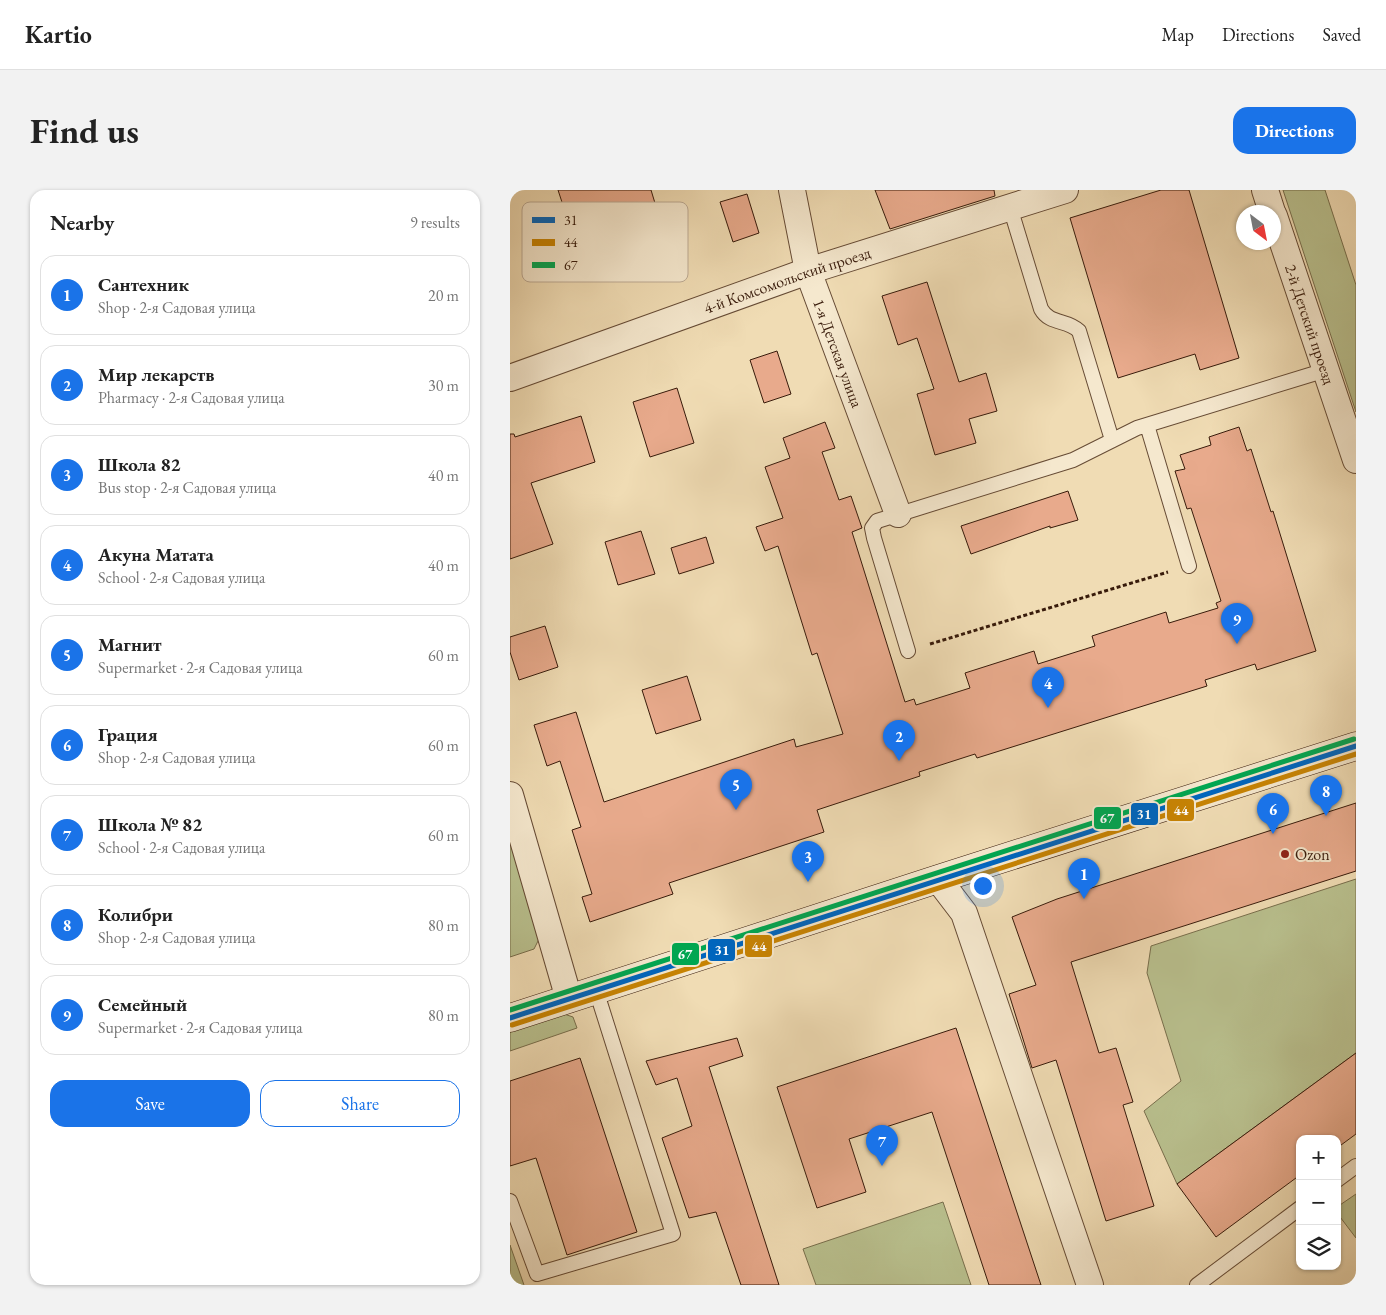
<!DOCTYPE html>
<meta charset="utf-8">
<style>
body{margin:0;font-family:"EB Garamond",serif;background:#f2f2f2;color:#222}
.controls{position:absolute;right:15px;bottom:15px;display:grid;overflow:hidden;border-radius:10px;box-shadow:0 1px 4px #0004}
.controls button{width:45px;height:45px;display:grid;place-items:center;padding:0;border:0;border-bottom:1px solid #e0e0e0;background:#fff;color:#222;font:25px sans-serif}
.compass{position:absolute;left:726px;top:15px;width:45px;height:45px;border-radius:50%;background:#fff;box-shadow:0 1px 4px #0004;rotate:148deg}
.you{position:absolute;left:472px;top:695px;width:18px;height:18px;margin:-12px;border:4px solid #fff;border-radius:50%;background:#1a73e8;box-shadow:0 0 0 8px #1a73e833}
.badge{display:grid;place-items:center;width:32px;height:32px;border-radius:50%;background:#1a73e8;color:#fff;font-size:16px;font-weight:700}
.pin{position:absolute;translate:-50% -41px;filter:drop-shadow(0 1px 2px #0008)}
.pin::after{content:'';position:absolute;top:26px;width:18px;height:15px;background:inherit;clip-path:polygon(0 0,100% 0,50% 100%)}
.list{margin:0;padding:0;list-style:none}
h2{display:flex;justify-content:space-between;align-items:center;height:65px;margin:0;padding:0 20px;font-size:21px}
h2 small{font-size:16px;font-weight:400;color:#767676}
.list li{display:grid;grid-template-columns:32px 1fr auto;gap:15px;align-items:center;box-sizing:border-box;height:80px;margin:0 10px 10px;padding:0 10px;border:1px solid #e0e0e0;border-radius:15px}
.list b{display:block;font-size:19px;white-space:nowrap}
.list p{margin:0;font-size:16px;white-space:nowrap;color:#767676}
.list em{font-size:16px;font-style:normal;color:#767676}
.actions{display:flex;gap:10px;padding:15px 20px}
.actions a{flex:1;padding:11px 0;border:1px solid #1a73e8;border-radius:15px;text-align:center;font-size:18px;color:#1a73e8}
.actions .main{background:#1a73e8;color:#fff}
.icon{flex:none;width:28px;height:28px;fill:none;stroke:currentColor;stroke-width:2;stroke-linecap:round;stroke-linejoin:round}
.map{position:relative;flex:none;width:846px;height:1095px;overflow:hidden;border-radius:15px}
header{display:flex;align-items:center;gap:30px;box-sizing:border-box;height:70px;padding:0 25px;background:#fff;border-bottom:1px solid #e0e0e0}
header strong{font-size:24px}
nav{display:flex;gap:28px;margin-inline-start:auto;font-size:18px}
.intro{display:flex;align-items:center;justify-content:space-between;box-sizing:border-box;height:120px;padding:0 30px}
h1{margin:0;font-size:35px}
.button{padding:12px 22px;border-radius:15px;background:#1a73e8;color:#fff;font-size:18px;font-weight:700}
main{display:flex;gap:30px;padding:0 30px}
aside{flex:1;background:#fff;border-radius:15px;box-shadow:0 1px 4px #0004}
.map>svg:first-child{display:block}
.green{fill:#b9c08e;stroke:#786e4c}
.building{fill:#e8aa8c;stroke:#381b0b}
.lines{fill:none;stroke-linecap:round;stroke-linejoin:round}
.lane-casing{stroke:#664b35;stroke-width:16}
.street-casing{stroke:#664b35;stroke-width:28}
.secondary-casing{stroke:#381b0b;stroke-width:29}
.path{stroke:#381b0b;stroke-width:3;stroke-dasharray:4 2.5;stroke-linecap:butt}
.lane{stroke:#f5e8ce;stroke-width:14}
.street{stroke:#f5e8ce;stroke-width:26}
.secondary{stroke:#f5e8ce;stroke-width:28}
.bus-1-casing{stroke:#f5e8ce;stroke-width:9}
.bus-2-casing{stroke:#f5e8ce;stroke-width:9}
.bus-3-casing{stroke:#f5e8ce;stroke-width:9}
.bus-1{stroke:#0065bd;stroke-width:5}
.bus-2{stroke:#c78303;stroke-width:5}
.bus-3{stroke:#00a651;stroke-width:5}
.poi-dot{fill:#8f2418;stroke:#f5e8ce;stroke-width:2}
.labels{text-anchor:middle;stroke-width:4;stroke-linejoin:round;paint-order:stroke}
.street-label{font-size:16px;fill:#381b0b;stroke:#f5e8ce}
.poi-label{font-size:16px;fill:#381b0b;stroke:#f5e8ce;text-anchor:start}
.key{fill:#f5e8ce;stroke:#bcaa94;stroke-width:1}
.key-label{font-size:14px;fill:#381b0b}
.line-badge{stroke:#f5e8ce;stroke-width:2}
.badge-label{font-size:14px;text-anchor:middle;font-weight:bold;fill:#fff}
</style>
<header>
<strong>Kartio</strong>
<nav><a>Map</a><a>Directions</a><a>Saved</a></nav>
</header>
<div class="intro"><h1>Find us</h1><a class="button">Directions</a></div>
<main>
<aside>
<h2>Nearby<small>9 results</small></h2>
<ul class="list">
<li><span class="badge">1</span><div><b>Сантехник</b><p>Shop · 2-я Садовая улица</p></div><em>20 m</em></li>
<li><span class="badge">2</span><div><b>Мир лекарств</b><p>Pharmacy · 2-я Садовая улица</p></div><em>30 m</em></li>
<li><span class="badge">3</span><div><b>Школа 82</b><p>Bus stop · 2-я Садовая улица</p></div><em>40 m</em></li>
<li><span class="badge">4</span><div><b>Акуна Матата</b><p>School · 2-я Садовая улица</p></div><em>40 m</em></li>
<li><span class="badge">5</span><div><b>Магнит</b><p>Supermarket · 2-я Садовая улица</p></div><em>60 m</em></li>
<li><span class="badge">6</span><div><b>Грация</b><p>Shop · 2-я Садовая улица</p></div><em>60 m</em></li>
<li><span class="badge">7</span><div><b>Школа № 82</b><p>School · 2-я Садовая улица</p></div><em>60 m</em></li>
<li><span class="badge">8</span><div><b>Колибри</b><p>Shop · 2-я Садовая улица</p></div><em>80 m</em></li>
<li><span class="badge">9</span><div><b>Семейный</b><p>Supermarket · 2-я Садовая улица</p></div><em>80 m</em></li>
</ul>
<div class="actions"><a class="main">Save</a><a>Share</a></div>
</aside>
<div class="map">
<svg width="846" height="1095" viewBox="0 0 846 1095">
<rect width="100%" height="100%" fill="#f0dcb4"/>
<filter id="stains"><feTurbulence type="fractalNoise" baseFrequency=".004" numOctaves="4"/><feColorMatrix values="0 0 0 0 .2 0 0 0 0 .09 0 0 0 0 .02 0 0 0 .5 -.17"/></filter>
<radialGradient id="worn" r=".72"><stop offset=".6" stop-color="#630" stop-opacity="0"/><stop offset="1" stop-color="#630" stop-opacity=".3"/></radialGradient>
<path class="green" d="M 773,0 L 815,0 L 846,95 L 846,222 Z
M 0,652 L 29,749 L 24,759 L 0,767 Z
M 846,689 L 846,863 L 667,994 L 634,921 L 671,891 L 637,783 L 641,756 Z
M 54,824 L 63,827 L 67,838 L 0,861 L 0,842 Z
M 846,1004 L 846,1048 L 827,1023 L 827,1017 Z
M 433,1012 L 461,1095 L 306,1095 L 293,1059 Z
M 0,1055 L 14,1095 L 0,1095 Z"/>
<path class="building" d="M 48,0 L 141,0 L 148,23 L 64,49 Z
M 365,0 L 484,0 L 485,6 L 380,39 Z
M 651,0 L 679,0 L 729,168 L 690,180 L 685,164 L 608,188 L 560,28 Z
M 237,4 L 249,43 L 223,52 L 210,12 Z
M 417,92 L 449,192 L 476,183 L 487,221 L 459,229 L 466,253 L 425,265 L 407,204 L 424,199 L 407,148 L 388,155 L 372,106 Z
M 267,161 L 281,204 L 254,213 L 240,170 Z
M 167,198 L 184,253 L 140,267 L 123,212 Z
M 71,226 L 85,272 L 21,293 L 43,354 L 0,369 L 0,244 L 4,244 L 5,247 Z
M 315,232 L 325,258 L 312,262 L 329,310 L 341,306 L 352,338 L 342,342 L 395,512 L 404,509 L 406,515 L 460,498 L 455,483 L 524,461 L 528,474 L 585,456 L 582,446 L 656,422 L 659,433 L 708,418 L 706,413 L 711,411 L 681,318 L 677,319 L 665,281 L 675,279 L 670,265 L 701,255 L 699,247 L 729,237 L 737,261 L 741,259 L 761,322 L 763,321 L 806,461 L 747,480 L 745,474 L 695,490 L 697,496 L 467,568 L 465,564 L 409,582 L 410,586 L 307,620 L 314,642 L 159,693 L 163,704 L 80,732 L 72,707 L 82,704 L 62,640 L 71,637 L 50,571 L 37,576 L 24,535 L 66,522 L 94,612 L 284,549 L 286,557 L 333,544 L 307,463 L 302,465 L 268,356 L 255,361 L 246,337 L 273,328 L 255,277 L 280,268 L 273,248 Z
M 558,301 L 568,330 L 540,338 L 540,336 L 461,364 L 451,336 Z
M 131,341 L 145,384 L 108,395 L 95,352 Z
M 196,347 L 204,373 L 169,384 L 161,358 Z
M 35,436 L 48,477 L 9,490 L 0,462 L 0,447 Z
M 177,486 L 191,530 L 146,544 L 132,500 Z
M 846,613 L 846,681 L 561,772 L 589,863 L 606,858 L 623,912 L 613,915 L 644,1016 L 596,1031 L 546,870 L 522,878 L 499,804 L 526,795 L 502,727 L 547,709 Z
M 446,838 L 531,1095 L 479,1095 L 422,922 L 339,949 L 356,1002 L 307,1018 L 267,897 Z
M 227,848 L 233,866 L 199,877 L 269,1095 L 231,1095 L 206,1022 L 179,1028 L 152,948 L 182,936 L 167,888 L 146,895 L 136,871 Z
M 846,863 L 846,944 L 827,958 L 827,949 L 790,949 L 790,985 L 706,1047 L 667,994 Z
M 70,868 L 127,1042 L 57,1065 L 26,968 L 0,976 L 0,891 Z"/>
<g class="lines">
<defs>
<path id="lane" d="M 500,17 L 531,119 C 540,135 557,129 569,141 L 602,250
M 637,235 L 679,376
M 398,461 L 364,348 L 362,338 L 367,331 L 563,270 L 627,238 L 816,180
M 827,990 L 846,976
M 0,1011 L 27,1084 L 163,1044 L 86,800
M 687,1095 L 790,1018"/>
<g id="street">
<path id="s1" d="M 282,0 L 298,81 L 388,324"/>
<path d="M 755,0 L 762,22"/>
<path id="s2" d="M 764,26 L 846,270"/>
<path id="s3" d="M 0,188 L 298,81 L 555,0"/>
<path d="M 0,605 L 59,809"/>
<path d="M 428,689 L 454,723 L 580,1095"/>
</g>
<path id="secondary" d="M 0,828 L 428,689 L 846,556"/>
</defs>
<use href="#lane" class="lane-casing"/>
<use href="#street" class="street-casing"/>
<use href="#secondary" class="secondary-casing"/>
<path class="path" d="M 420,454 L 658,382"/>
<use href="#lane" class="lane"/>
<use href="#street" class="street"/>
<use href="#secondary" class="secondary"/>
<defs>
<path id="bus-1" d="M 0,828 L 846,556"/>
<path id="bus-2" d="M 2,835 L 846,564"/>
<path id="bus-3" d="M 0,820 L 844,549"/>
</defs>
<use href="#bus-1" class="bus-1-casing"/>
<use href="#bus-2" class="bus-2-casing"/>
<use href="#bus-3" class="bus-3-casing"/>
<use href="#bus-1" class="bus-1"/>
<use href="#bus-2" class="bus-2"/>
<use href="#bus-3" class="bus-3"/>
</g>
<circle class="poi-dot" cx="775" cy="664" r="5"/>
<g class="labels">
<g class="street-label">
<text dy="6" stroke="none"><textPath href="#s3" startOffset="294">4-й Комсомольский проезд</textPath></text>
<text dy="6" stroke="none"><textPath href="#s2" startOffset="114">2-й Детский проезд</textPath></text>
<text dy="6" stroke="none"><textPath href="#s1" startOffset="170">1-я Детская улица</textPath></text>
</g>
<g class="poi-label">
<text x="785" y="670">Ozon</text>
</g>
</g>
<rect x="12" y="12" width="166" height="80" rx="8" class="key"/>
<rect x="22" y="27" width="23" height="6" fill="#0065bd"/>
<rect x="22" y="49" width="23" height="7" fill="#c78303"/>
<rect x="22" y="72" width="23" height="6" fill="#00a651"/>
<g class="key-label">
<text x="54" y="35">31</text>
<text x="54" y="57">44</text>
<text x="54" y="80">67</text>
</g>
<g class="line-badge">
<rect x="656" y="608" width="29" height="24" rx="5" fill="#c78303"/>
<rect x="620" y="612" width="29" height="24" rx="5" fill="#0065bd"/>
<rect x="583" y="616" width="29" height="24" rx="5" fill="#00a651"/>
<rect x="234" y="744" width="29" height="24" rx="5" fill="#c78303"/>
<rect x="197" y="748" width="29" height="24" rx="5" fill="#0065bd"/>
<rect x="161" y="752" width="29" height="24" rx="5" fill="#00a651"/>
</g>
<g class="badge-label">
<text x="671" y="625">44</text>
<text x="634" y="629">31</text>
<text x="597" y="633">67</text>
<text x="249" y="761">44</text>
<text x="212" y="765">31</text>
<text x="175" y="769">67</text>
</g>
<rect width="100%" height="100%" filter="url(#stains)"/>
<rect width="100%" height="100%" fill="url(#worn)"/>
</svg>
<div class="controls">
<button>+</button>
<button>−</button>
<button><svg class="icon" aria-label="layers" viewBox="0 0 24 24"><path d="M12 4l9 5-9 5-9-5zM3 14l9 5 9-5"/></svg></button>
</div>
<svg class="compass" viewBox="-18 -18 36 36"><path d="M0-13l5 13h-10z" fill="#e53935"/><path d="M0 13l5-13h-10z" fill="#767676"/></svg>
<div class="you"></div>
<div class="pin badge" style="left:574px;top:709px">1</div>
<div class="pin badge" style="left:389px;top:571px">2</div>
<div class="pin badge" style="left:298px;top:692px">3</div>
<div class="pin badge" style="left:538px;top:518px">4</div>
<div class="pin badge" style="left:226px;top:620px">5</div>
<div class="pin badge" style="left:763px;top:644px">6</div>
<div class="pin badge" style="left:372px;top:976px">7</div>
<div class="pin badge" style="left:816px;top:626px">8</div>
<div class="pin badge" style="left:727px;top:454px">9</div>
</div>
</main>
